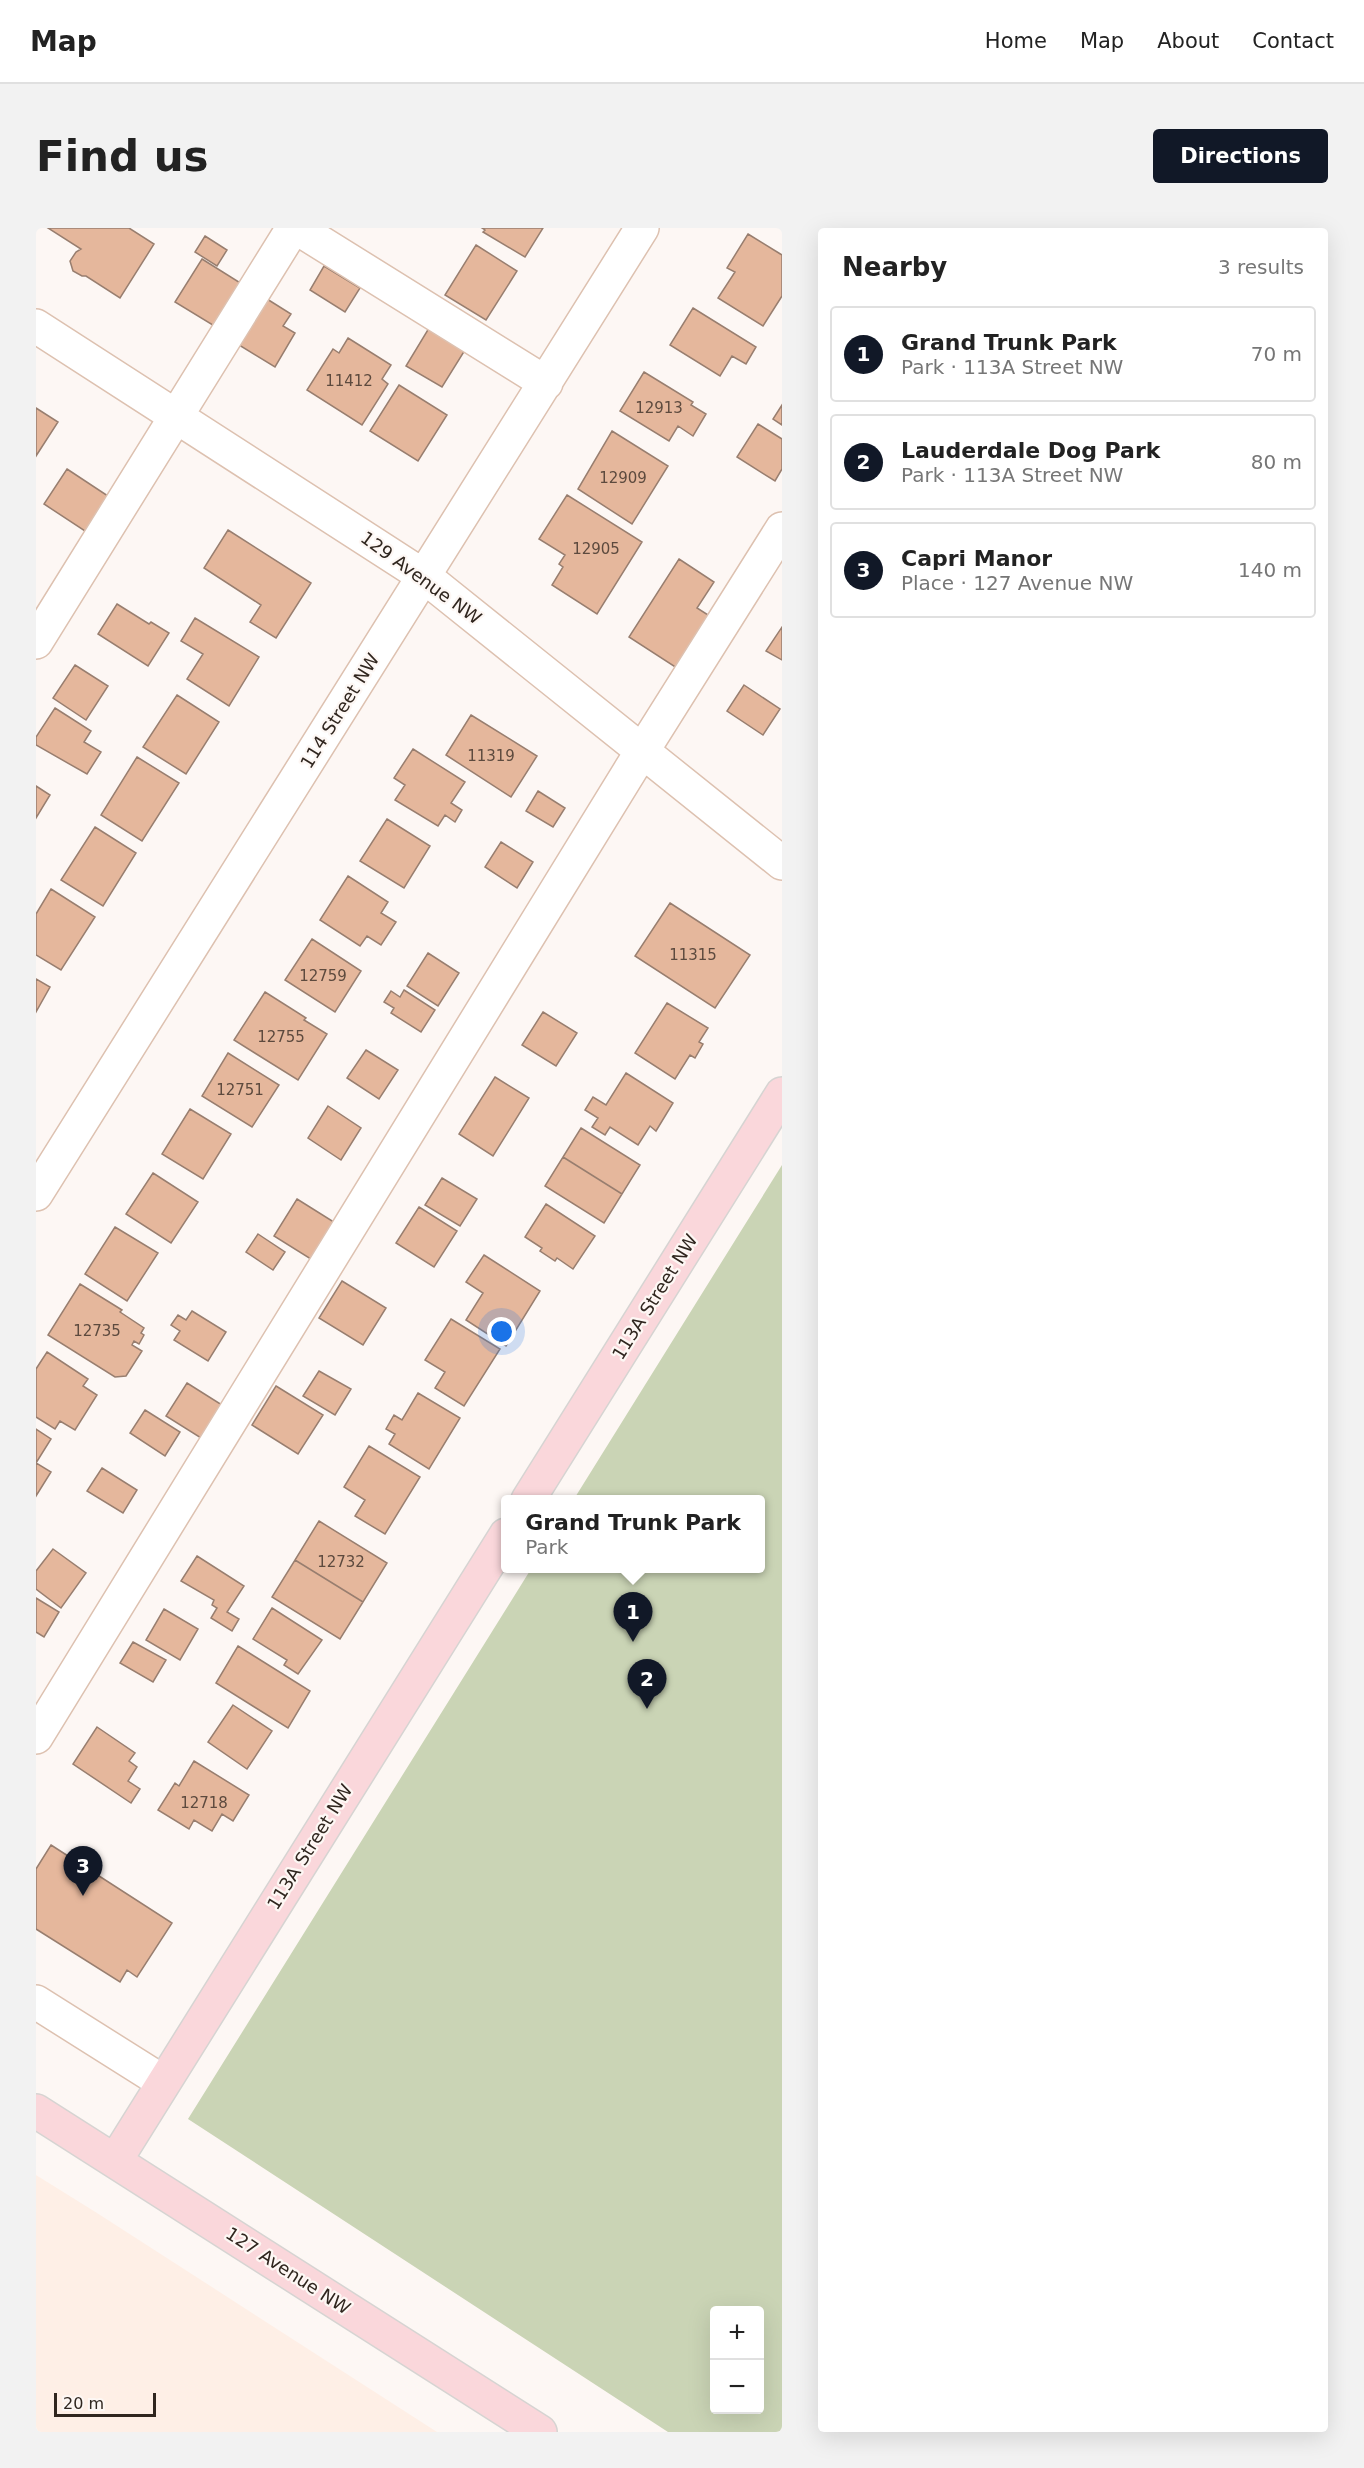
<!DOCTYPE html>
<meta charset="utf-8">
<style>
body{margin:0;font-family:"DejaVu Sans",sans-serif;background:#f2f2f2;color:#222}
.controls{position:absolute;right:18px;bottom:18px;display:grid;overflow:hidden;border-radius:6px;box-shadow:0 6px 24px #0002}
.controls button{width:54px;height:54px;display:grid;place-items:center;padding:0;border:0;border-bottom:2px solid #e0e0e0;background:#fff;color:#222;font:30px sans-serif}
.scale{position:absolute;left:18px;bottom:15px;width:102px;box-sizing:border-box;padding-left:6px;border:3px solid #30261f;border-top:0;font-size:16px;line-height:21px;white-space:nowrap;color:#30261f;-webkit-text-stroke:4px #fdf7f4;paint-order:stroke}
.you{position:absolute;left:466px;top:1104px;width:21px;height:21px;margin:-15px;border:4px solid #fff;border-radius:50%;background:#1a73e8;box-shadow:0 0 0 9px #1a73e833}
.badge{display:grid;place-items:center;width:39px;height:39px;border-radius:50%;background:#111827;color:#fff;font-size:20px;font-weight:700}
.pin{position:absolute;translate:-50% -50px;filter:drop-shadow(0 2px 3px #0008)}
.pin::after{content:'';position:absolute;top:32px;width:21px;height:18px;background:inherit;clip-path:polygon(0 0,100% 0,50% 100%)}
.popup{position:absolute;left:465px;top:1267px;width:264px;height:78px;box-sizing:border-box;display:grid;place-content:center;border-radius:6px;background:#fff;filter:drop-shadow(0 2px 4px #0005);font-size:20px;white-space:nowrap;color:#767676}
.popup b{font-size:22px;color:#222}
.popup::after{content:'';position:absolute;left:50%;top:100%;margin-left:-12px;border:12px solid transparent;border-top-color:#fff}
.list{margin:0;padding:0;list-style:none}
h2{display:flex;justify-content:space-between;align-items:center;height:78px;margin:0;padding:0 24px;font-size:26px}
h2 small{font-size:20px;font-weight:400;color:#767676}
.list li{display:grid;grid-template-columns:39px 1fr auto;gap:18px;align-items:center;box-sizing:border-box;height:96px;margin:0 12px 12px;padding:0 12px;border:2px solid #e0e0e0;border-radius:6px}
.list b{display:block;font-size:22px;white-space:nowrap}
.list p{margin:0;font-size:20px;white-space:nowrap;color:#767676}
.list em{font-size:20px;font-style:normal;color:#767676}
.map{position:relative;flex:none;width:746px;height:2204px;overflow:hidden;border-radius:6px}
header{display:flex;align-items:center;gap:36px;box-sizing:border-box;height:84px;padding:0 30px;background:#fff;border-bottom:2px solid #e0e0e0}
header strong{font-size:28px}
nav{display:flex;gap:33px;margin-inline-start:auto;font-size:21px}
.intro{display:flex;align-items:center;justify-content:space-between;box-sizing:border-box;height:144px;padding:0 36px}
h1{margin:0;font-size:42px}
.button{padding:15px 27px;border-radius:6px;background:#111827;color:#fff;font-size:21px;font-weight:700}
main{display:flex;gap:36px;padding:0 36px}
aside{flex:1;background:#fff;border-radius:6px;box-shadow:0 6px 24px #0002}
.map>svg:first-child{display:block}
.built{fill:#feefe6}
.green{fill:#cad4b5;fill-rule:evenodd}
.building{fill:#e5b79c;stroke:#987e6f;stroke-width:1.5}
.lines{fill:none;stroke-linecap:round;stroke-linejoin:round}
.minor-casing{stroke:#ddc1b0;stroke-width:36}
.major-casing{stroke:#d6d4d2;stroke-width:36}
.minor{stroke:#fff;stroke-width:33}
.major{stroke:#fad7db;stroke-width:33}
.labels{text-anchor:middle;stroke-width:4.5;stroke-linejoin:round;paint-order:stroke}
.number-label{font-size:15px;fill:#5d4a3e}
.street-label{font-size:18px;fill:#30261f;stroke:#fdf7f4}
</style>
<header>
<strong>Map</strong>
<nav><a>Home</a><a>Map</a><a>About</a><a>Contact</a></nav>
</header>
<div class="intro"><h1>Find us</h1><a class="button">Directions</a></div>
<main>
<div class="map">
<svg width="746" height="2204" viewBox="0 0 746 2204">
<rect width="100%" height="100%" fill="#fdf7f4"/>
<path class="built" d="M 0,1947 L 61,1985 L 401,2204 L 0,2204 Z"/>
<path class="green" d="M 746,937 L 746,2204 L 632,2204 L 152,1891 L 495,1341 L 724,1340 L 724,1272 L 538,1271 ZM 724,2082 L 724,2182 L 678,2182 L 678,2082 Z"/>
<path class="building" d="M 12,0 L 93,0 L 118,16 L 84,70 L 50,48 L 46,48 L 37,43 L 34,33 L 40,24 L 45,21 Z
M 446,0 L 507,0 L 489,29 L 447,4 L 449,2 Z
M 712,6 L 746,27 L 746,68 L 727,98 L 682,70 L 699,44 L 691,40 Z
M 169,8 L 191,22 L 181,38 L 159,24 Z
M 440,17 L 481,43 L 450,92 L 409,67 Z
M 166,31 L 206,56 L 180,99 L 139,74 Z
M 288,38 L 324,60 L 309,84 L 274,62 Z
M 231,71 L 255,86 L 247,98 L 259,105 L 239,139 L 203,117 Z
M 657,80 L 720,119 L 710,136 L 696,128 L 684,148 L 634,117 Z
M 393,100 L 429,122 L 406,159 L 370,138 Z
M 312,110 L 355,137 L 346,151 L 352,156 L 326,197 L 271,162 L 297,121 L 303,125 Z
M 608,144 L 657,174 L 655,177 L 670,186 L 657,208 L 642,198 L 633,213 L 584,183 Z
M 363,157 L 411,187 L 382,233 L 334,203 Z
M 746,177 L 746,197 L 737,191 Z
M 0,180 L 22,194 L 0,228 Z
M 722,196 L 746,211 L 746,241 L 739,253 L 701,229 Z
M 576,203 L 632,238 L 596,296 L 542,261 Z
M 31,241 L 75,270 L 52,305 L 8,276 Z
M 531,267 L 606,314 L 561,386 L 516,357 L 527,339 L 523,336 L 529,327 L 503,311 Z
M 192,302 L 275,355 L 240,410 L 214,394 L 225,377 L 168,340 Z
M 643,331 L 678,354 L 661,380 L 680,392 L 647,444 L 593,409 Z
M 81,376 L 113,396 L 115,394 L 133,405 L 112,438 L 62,406 Z
M 159,390 L 223,429 L 193,478 L 151,451 L 167,426 L 145,413 Z
M 746,399 L 746,432 L 730,423 Z
M 39,437 L 72,458 L 50,492 L 17,470 Z
M 708,457 L 744,481 L 727,507 L 691,483 Z
M 141,467 L 183,494 L 150,546 L 107,519 Z
M 19,480 L 55,503 L 48,514 L 65,524 L 51,546 L 0,517 L 0,509 Z
M 435,487 L 501,528 L 475,569 L 410,527 Z
M 377,521 L 429,554 L 415,575 L 426,582 L 419,594 L 409,587 L 402,598 L 359,572 L 369,557 L 358,550 Z
M 101,529 L 143,555 L 106,613 L 65,587 Z
M 0,558 L 14,567 L 0,590 Z
M 502,563 L 529,580 L 517,599 L 490,583 Z
M 351,591 L 394,618 L 368,660 L 324,633 Z
M 59,599 L 100,625 L 67,678 L 25,652 Z
M 465,614 L 497,634 L 481,660 L 449,639 Z
M 312,648 L 352,674 L 345,685 L 360,694 L 345,717 L 331,708 L 324,718 L 284,692 Z
M 15,661 L 59,689 L 25,742 L 0,727 L 0,686 Z
M 634,675 L 714,727 L 679,780 L 599,728 Z
M 276,711 L 325,743 L 299,784 L 249,752 Z
M 392,725 L 423,745 L 402,778 L 371,758 Z
M 0,751 L 14,759 L 0,784 Z
M 368,762 L 399,782 L 385,804 L 355,785 L 358,780 L 348,774 L 355,763 L 364,769 Z
M 229,764 L 270,790 L 268,792 L 291,806 L 262,852 L 198,812 Z
M 631,775 L 672,800 L 663,814 L 667,816 L 659,830 L 654,827 L 639,851 L 599,825 Z
M 507,784 L 541,805 L 520,838 L 486,817 Z
M 330,822 L 362,842 L 343,871 L 311,850 Z
M 192,825 L 243,857 L 216,899 L 166,868 Z
M 590,845 L 637,875 L 620,903 L 614,898 L 602,917 L 574,899 L 569,907 L 556,899 L 562,890 L 549,882 L 557,869 L 570,877 Z
M 459,849 L 493,870 L 457,928 L 423,906 Z
M 292,878 L 325,900 L 305,932 L 272,910 Z
M 154,881 L 195,906 L 167,951 L 126,926 Z
M 545,900 L 604,937 L 586,966 L 527,929 Z
M 527,929 L 586,966 L 568,995 L 509,958 Z
M 117,945 L 162,974 L 135,1015 L 90,986 Z
M 406,950 L 441,971 L 424,998 L 389,977 Z
M 261,971 L 301,996 L 278,1033 L 238,1008 Z
M 510,976 L 559,1008 L 537,1041 L 521,1030 L 519,1033 L 504,1023 L 506,1020 L 489,1009 Z
M 383,979 L 421,1003 L 398,1039 L 360,1015 Z
M 79,999 L 122,1025 L 91,1073 L 49,1046 Z
M 222,1006 L 249,1024 L 237,1042 L 210,1024 Z
M 448,1027 L 504,1063 L 470,1118 L 430,1092 L 447,1065 L 430,1054 Z
M 306,1053 L 350,1080 L 327,1117 L 283,1090 Z
M 44,1056 L 86,1082 L 84,1084 L 108,1100 L 105,1105 L 108,1107 L 103,1116 L 98,1113 L 96,1117 L 106,1123 L 90,1148 L 79,1149 L 12,1107 Z
M 156,1083 L 190,1104 L 172,1133 L 138,1112 L 144,1103 L 135,1097 L 142,1087 L 150,1092 Z
M 415,1091 L 464,1121 L 428,1178 L 399,1160 L 409,1144 L 389,1132 Z
M 11,1124 L 52,1151 L 47,1158 L 61,1167 L 39,1202 L 24,1193 L 19,1201 L 0,1189 L 0,1141 Z
M 283,1143 L 315,1161 L 299,1187 L 267,1168 Z
M 151,1155 L 186,1177 L 165,1210 L 130,1188 Z
M 240,1158 L 287,1187 L 262,1226 L 216,1197 Z
M 382,1165 L 424,1190 L 393,1241 L 353,1216 L 359,1206 L 350,1201 L 358,1187 L 366,1192 Z
M 109,1182 L 144,1204 L 129,1228 L 94,1205 Z
M 0,1201 L 15,1211 L 0,1235 L 15,1244 L 0,1268 Z
M 333,1218 L 384,1249 L 349,1306 L 319,1288 L 329,1272 L 308,1259 Z
M 66,1240 L 101,1262 L 87,1285 L 51,1263 Z
M 283,1293 L 351,1335 L 327,1374 L 259,1332 Z
M 17,1321 L 50,1345 L 25,1380 L 0,1361 L 0,1343 Z
M 161,1328 L 208,1358 L 191,1384 L 203,1391 L 196,1403 L 175,1390 L 181,1380 L 176,1377 L 178,1372 L 145,1353 Z
M 259,1332 L 327,1374 L 304,1411 L 236,1369 Z
M 0,1370 L 23,1384 L 8,1409 L 0,1404 Z
M 236,1380 L 286,1412 L 262,1446 L 248,1437 L 251,1432 L 217,1411 Z
M 128,1381 L 162,1401 L 144,1432 L 110,1412 Z
M 97,1414 L 130,1432 L 117,1454 L 84,1435 Z
M 202,1418 L 274,1463 L 252,1500 L 180,1455 Z
M 197,1477 L 236,1503 L 211,1541 L 172,1514 Z
M 61,1499 L 99,1525 L 93,1533 L 101,1539 L 92,1553 L 104,1561 L 95,1575 L 37,1536 Z
M 158,1533 L 213,1567 L 197,1593 L 186,1586 L 176,1603 L 158,1592 L 153,1601 L 122,1582 L 139,1555 L 143,1558 Z
M 15,1617 L 136,1695 L 101,1749 L 91,1742 L 84,1754 L 0,1701 L 0,1641 Z"/>
<g class="lines">
<defs>
<path id="minor" d="M 261,0 L 510,155
M 0,98 L 389,349 L 746,635
M 0,414 L 257,0
M 0,966 L 606,0
M 0,1509 L 595,541 L 746,301
M 0,1774 L 127,1854"/>
<path id="major" d="M 492,1272 L 746,866
M 0,1883 L 504,2204
M 79,1933 L 470,1307"/>
</defs>
<use href="#minor" class="minor-casing"/>
<use href="#major" class="major-casing"/>
<use href="#minor" class="minor"/>
<use href="#major" class="major"/>
</g>
<g class="labels">
<g class="number-label">
<text x="313" y="158">11412</text>
<text x="623" y="185">12913</text>
<text x="587" y="255">12909</text>
<text x="560" y="326">12905</text>
<text x="455" y="533">11319</text>
<text x="657" y="732">11315</text>
<text x="287" y="753">12759</text>
<text x="245" y="814">12755</text>
<text x="204" y="867">12751</text>
<text x="61" y="1108">12735</text>
<text x="305" y="1339">12732</text>
<text x="168" y="1580">12718</text>
</g>
<g class="street-label">
<text transform="translate(385 350) rotate(36)" y="6">129 Avenue NW</text>
<text transform="translate(304 483) rotate(-58)" y="6">114 Street NW</text>
<text transform="translate(619 1069) rotate(-58)" y="6">113A Street NW</text>
<text transform="translate(274 1619) rotate(-58)" y="6">113A Street NW</text>
<text transform="translate(252 2043) rotate(33)" y="6">127 Avenue NW</text>
</g>
</g>
</svg>
<div class="controls">
<button>+</button>
<button>−</button>
</div>
<div class="scale">20 m</div>
<div class="you"></div>
<div class="pin badge" style="left:597px;top:1414px">1</div>
<div class="popup"><b>Grand Trunk Park</b>Park</div>
<div class="pin badge" style="left:611px;top:1481px">2</div>
<div class="pin badge" style="left:47px;top:1668px">3</div>
</div>
<aside>
<h2>Nearby<small>3 results</small></h2>
<ul class="list">
<li><span class="badge">1</span><div><b>Grand Trunk Park</b><p>Park · 113A Street NW</p></div><em>70 m</em></li>
<li><span class="badge">2</span><div><b>Lauderdale Dog Park</b><p>Park · 113A Street NW</p></div><em>80 m</em></li>
<li><span class="badge">3</span><div><b>Capri Manor</b><p>Place · 127 Avenue NW</p></div><em>140 m</em></li>
</ul>
</aside>
</main>
